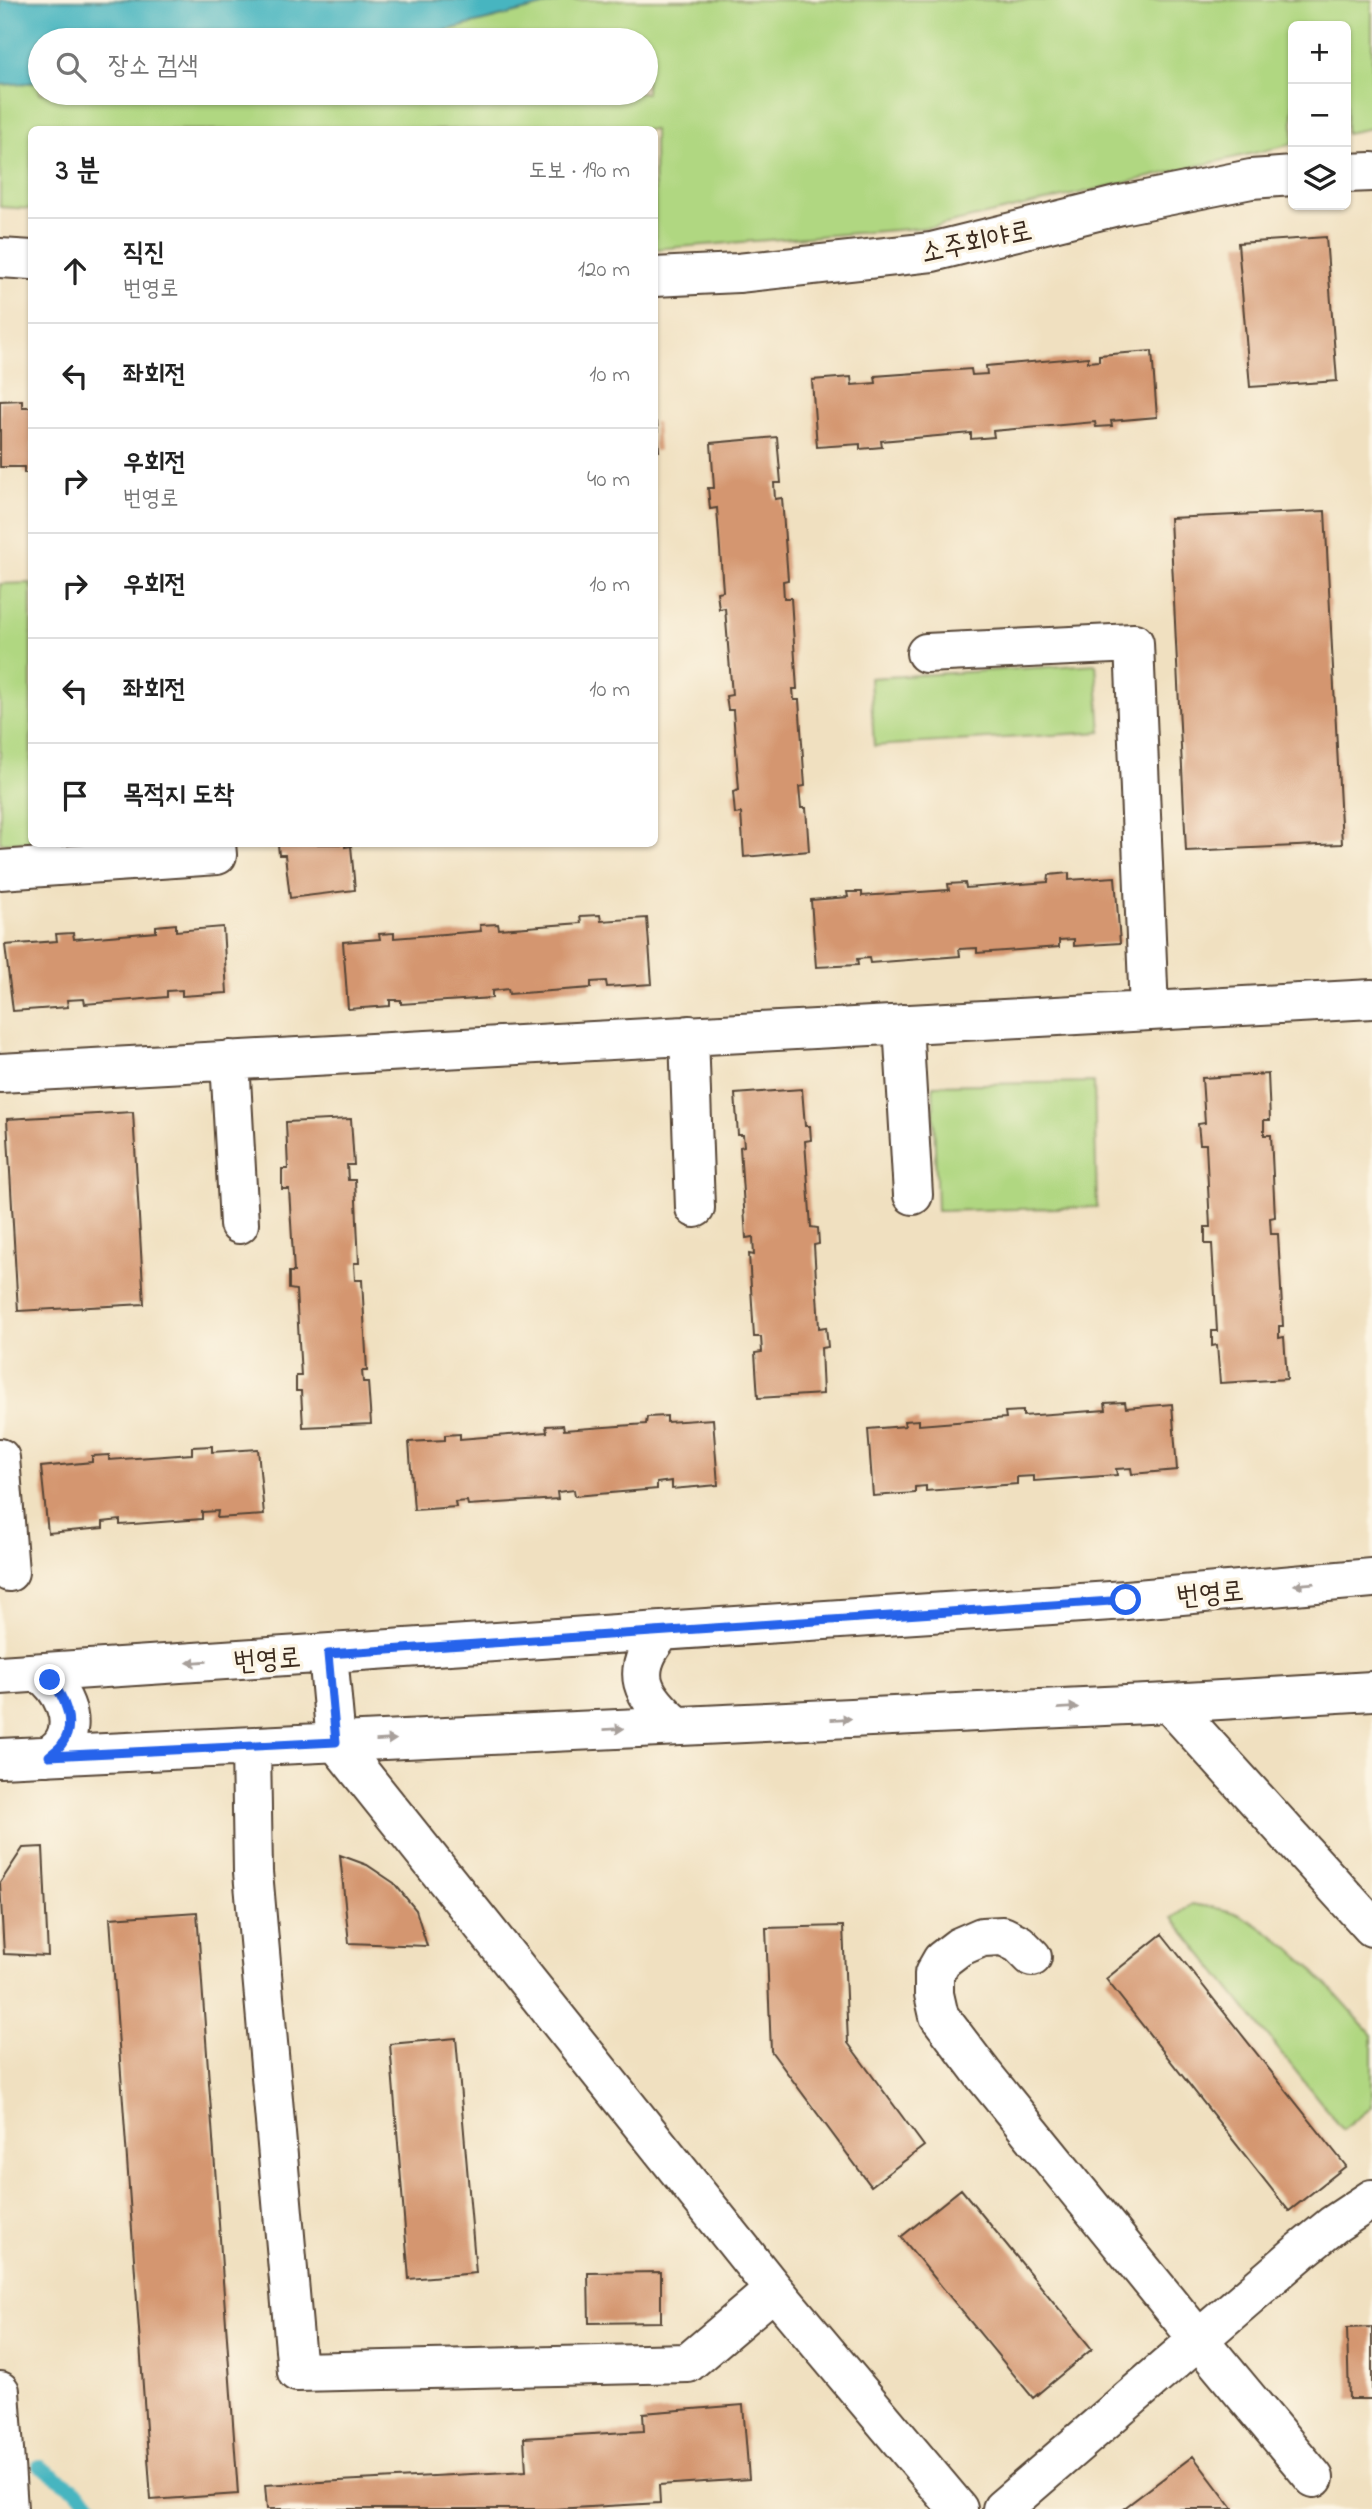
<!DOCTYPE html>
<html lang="ko">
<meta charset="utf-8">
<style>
body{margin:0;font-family:"Indie Flower","Poor Story",sans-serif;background:#f6f6f6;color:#222}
.controls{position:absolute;right:21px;top:21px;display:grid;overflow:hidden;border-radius:10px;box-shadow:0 2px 5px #0004}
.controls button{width:63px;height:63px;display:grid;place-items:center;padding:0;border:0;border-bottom:2px solid #e0e0e0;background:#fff;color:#222;font:35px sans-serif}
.stop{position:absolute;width:21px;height:21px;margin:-16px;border:5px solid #2563eb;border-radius:50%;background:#fff}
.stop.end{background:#2563eb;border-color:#fff;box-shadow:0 2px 7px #0008}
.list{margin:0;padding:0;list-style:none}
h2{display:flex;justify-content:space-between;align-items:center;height:91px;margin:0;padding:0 28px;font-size:30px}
h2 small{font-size:23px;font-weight:400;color:#767676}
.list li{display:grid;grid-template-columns:46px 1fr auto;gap:21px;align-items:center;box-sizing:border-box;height:105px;padding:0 28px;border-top:2px solid #e0e0e0}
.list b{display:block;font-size:26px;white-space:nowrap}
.list p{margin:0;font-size:23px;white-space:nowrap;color:#767676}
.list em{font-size:23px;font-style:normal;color:#767676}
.icon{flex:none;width:38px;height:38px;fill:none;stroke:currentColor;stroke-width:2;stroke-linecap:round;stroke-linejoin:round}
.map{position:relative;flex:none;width:1372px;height:2509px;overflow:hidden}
.search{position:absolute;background:#fff;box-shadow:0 2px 5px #0004;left:28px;top:28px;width:630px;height:77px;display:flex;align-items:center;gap:18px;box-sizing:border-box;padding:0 24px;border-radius:38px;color:#767676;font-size:26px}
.panel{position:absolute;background:#fff;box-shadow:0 2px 5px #0004;left:28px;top:126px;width:630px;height:721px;border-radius:10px}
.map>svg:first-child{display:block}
.green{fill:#b0d781;stroke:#768050;stroke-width:2}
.water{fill:#47b5c0;stroke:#41706f;stroke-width:2}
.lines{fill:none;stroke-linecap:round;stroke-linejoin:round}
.stream{stroke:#47b5c0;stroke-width:14}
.building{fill:#d4966f}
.minor-casing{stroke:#564536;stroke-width:42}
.minor{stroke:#fff;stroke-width:38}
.oneway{fill:#a79f9a}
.route{stroke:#2563eb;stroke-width:9}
.labels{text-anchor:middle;stroke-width:7;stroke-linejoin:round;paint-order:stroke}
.street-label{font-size:28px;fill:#3b2a1e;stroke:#fcf5e5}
</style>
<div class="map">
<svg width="1372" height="2509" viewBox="0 0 1372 2509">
<rect width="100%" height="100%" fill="#fcf5e5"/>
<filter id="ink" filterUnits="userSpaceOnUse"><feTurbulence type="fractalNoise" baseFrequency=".0143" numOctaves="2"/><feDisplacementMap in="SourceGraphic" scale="14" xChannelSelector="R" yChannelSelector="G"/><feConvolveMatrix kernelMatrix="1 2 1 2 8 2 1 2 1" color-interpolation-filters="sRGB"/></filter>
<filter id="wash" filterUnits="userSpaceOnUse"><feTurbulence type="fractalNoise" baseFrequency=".00686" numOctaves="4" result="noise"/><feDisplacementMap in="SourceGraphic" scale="28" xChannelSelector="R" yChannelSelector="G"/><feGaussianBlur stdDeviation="1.57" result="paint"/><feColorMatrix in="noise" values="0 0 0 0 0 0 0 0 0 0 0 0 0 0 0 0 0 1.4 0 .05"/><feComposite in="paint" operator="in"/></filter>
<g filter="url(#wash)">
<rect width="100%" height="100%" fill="#f0e0c0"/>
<path class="green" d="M 566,0 L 1372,0 L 1372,128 L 1346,133 L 1346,26 L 1293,26 L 1293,144 L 933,227 L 655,249 L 654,130 L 32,130 L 31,209 L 0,207 L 0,85 L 40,82 L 40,93 L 646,93 L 646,40 L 408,40 Z
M 31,583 L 31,842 L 0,843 L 0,584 Z
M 1096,664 L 1101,732 L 874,746 L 870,678 Z
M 1094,1082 L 1097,1207 L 937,1211 L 933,1085 Z
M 1192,1904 C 1206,1907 1226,1908 1239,1915 C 1293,1941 1333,1992 1372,2035 L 1372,2107 L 1343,2130 L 1173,1918 Z"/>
<path class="water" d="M 0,0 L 566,0 L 408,40 L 40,40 L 40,82 L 0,85 Z"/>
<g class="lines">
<path class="stream" d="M 39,2466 L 76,2490 L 97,2509"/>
</g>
<g id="blocks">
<path class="building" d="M 1326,237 L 1337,381 L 1250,387 L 1238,243 Z
M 1152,351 L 1157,417 L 1111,421 L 1112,426 L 1096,427 L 1095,422 L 993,431 L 994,437 L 971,439 L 971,433 L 881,441 L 882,447 L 860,449 L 860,444 L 817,447 L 812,380 L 851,377 L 852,385 L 876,383 L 875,376 L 971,369 L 972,375 L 987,374 L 986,366 L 1088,357 L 1088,362 L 1099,361 L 1099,355 Z
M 22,400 L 22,407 L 32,407 L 32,473 L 24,473 L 24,467 L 0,467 L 0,401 Z
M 654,422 L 657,422 L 659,451 L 654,451 Z
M 777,437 L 781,483 L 774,483 L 775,499 L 782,498 L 788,580 L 783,581 L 784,598 L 791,598 L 797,689 L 793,689 L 794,700 L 799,700 L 805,786 L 799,787 L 801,808 L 806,808 L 809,851 L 744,857 L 741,813 L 735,814 L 733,792 L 739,790 L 733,710 L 728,710 L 726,696 L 732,695 L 725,608 L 719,609 L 717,592 L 723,591 L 717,508 L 710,509 L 708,488 L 714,488 L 711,443 Z
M 1325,511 L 1342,844 L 1186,851 L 1170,518 Z
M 278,844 L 345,844 L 345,847 L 351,846 L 355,890 L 290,898 L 285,855 L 279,855 Z
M 1069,873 L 1069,880 L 1115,877 L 1120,943 L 1074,946 L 1074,939 L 1059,940 L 1059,947 L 977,953 L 977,948 L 959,949 L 960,956 L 870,963 L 869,958 L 857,959 L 858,965 L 816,967 L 811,900 L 848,897 L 847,892 L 862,892 L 862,896 L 949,890 L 948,884 L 965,883 L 966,888 L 1048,882 L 1049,875 Z
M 600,915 L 601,921 L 647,918 L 652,984 L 607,987 L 606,981 L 591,982 L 591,988 L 509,994 L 508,989 L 492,991 L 492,998 L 401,1004 L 401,1000 L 390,1000 L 390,1006 L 348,1009 L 343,942 L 380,939 L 379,934 L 394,933 L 394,938 L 481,931 L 480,925 L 498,924 L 499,929 L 581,923 L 580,916 Z
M 176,924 L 176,931 L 223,927 L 227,993 L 182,996 L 182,990 L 167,991 L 167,997 L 85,1004 L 84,999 L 67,1000 L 68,1007 L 13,1011 L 5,945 L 57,941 L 56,934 L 73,933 L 74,939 L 156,932 L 156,926 Z
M 1268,1074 L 1270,1120 L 1264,1120 L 1264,1135 L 1271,1135 L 1275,1217 L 1270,1218 L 1271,1234 L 1278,1234 L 1283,1326 L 1279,1326 L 1279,1338 L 1284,1337 L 1287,1379 L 1220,1383 L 1217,1345 L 1212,1346 L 1212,1331 L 1217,1331 L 1212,1244 L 1205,1244 L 1205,1227 L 1210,1227 L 1206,1144 L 1200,1144 L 1198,1124 L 1205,1123 L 1202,1078 Z
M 802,1089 L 805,1126 L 810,1126 L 811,1140 L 805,1141 L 811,1227 L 818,1228 L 819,1244 L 814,1245 L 819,1328 L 826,1327 L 828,1347 L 821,1348 L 823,1394 L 758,1398 L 755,1353 L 762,1352 L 761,1337 L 754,1337 L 749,1254 L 754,1255 L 753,1237 L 746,1238 L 740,1147 L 744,1146 L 743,1135 L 738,1135 L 735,1094 Z
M 133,1112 L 144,1304 L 18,1311 L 7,1119 Z
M 351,1119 L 354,1165 L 347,1165 L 348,1180 L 355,1180 L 359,1263 L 354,1263 L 355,1280 L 362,1280 L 367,1371 L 362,1371 L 363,1382 L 368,1382 L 371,1424 L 303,1427 L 301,1391 L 296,1391 L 296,1376 L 301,1376 L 296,1290 L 289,1289 L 289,1272 L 294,1272 L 289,1189 L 282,1189 L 282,1169 L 288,1169 L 286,1122 Z
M 1125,1402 L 1126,1408 L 1172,1404 L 1177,1470 L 1132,1474 L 1131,1468 L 1116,1469 L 1117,1475 L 1034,1481 L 1034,1476 L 1017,1477 L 1017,1484 L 926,1491 L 926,1486 L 915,1487 L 915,1493 L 873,1496 L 868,1429 L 905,1426 L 904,1421 L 919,1420 L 919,1425 L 1006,1418 L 1005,1412 L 1023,1411 L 1023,1416 L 1106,1410 L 1105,1403 Z
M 667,1416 L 667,1422 L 713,1419 L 718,1485 L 672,1489 L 672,1481 L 657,1483 L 657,1489 L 575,1496 L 574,1490 L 557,1492 L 558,1499 L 468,1505 L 467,1501 L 455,1502 L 456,1507 L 414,1510 L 409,1442 L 445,1440 L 445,1435 L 460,1434 L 460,1439 L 547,1432 L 546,1426 L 563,1425 L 564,1430 L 646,1424 L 647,1417 Z
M 212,1446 L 212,1452 L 258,1449 L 264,1515 L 217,1518 L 218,1511 L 202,1512 L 202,1519 L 120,1525 L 120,1520 L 103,1522 L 103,1528 L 48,1533 L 41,1467 L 92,1462 L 92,1456 L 109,1455 L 109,1460 L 192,1454 L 192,1447 Z
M 43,1847 L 48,1956 L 4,1954 L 0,1883 L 23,1848 Z
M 340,1855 L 367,1865 L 394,1883 L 416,1910 L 427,1946 L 349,1943 Z
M 197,1912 L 238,2494 L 151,2500 L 110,1918 Z
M 843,1926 L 848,2043 L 924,2146 L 871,2186 L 771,2051 L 766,1928 Z
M 1162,1934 L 1346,2166 L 1289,2211 L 1106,1979 Z
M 456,2038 L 476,2273 L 409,2279 L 390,2044 Z
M 961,2189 L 1092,2349 L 1033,2398 L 901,2237 Z
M 661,2272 L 661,2322 L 589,2323 L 588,2273 Z
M 1372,2327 L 1372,2399 L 1349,2399 L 1347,2328 Z
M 743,2405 L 749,2479 L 659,2485 L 660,2503 L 554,2509 L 267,2509 L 265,2485 L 526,2471 L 524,2438 L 644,2431 L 643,2413 Z
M 1193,2456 L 1233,2509 L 1123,2509 Z"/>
</g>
</g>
<g filter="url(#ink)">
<use href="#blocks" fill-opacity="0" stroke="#564536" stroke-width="2"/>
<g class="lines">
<defs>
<path id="minor" d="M 1346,173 L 1372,172
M 0,258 L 32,260
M 654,277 L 738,273 L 932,252 L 1121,205 L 1251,179 L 1293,176
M 926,653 L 1134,643 L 1149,1011
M 0,870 L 217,855 L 216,844
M 903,1024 L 913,1195
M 689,1035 L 695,1208
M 230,1060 L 239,1224
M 0,1073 L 1372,999
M 0,1458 L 9,1572
M 662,1632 C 627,1673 642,1695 677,1726
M 328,1654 L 336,1742 L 774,2290 L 958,2509
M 40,1673 C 60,1687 80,1721 61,1745 C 58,1749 53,1752 49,1756
M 0,1675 L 1126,1600 L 1372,1578
M 1169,1703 L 1372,1927
M 251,1747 L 253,1872 L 297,2372 L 688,2363 L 774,2290
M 0,1758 L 1169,1703 L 1372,1691
M 1032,1957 L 1019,1944 L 1003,1936 L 982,1937 L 959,1947 L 942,1960 L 934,1974 L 934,1994 L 939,2016 L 983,2074 L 1199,2340 L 1314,2478
M 0,2391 L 8,2509
M 1002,2509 L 1301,2251 L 1333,2225 L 1372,2199"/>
</defs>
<use href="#minor" class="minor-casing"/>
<use href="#minor" class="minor"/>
</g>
<defs><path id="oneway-solid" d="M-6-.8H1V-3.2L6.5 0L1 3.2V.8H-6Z" transform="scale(1.75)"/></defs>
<g class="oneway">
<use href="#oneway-solid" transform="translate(1304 1584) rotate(175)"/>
<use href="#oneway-solid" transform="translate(197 1662) rotate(176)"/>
<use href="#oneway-solid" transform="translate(1068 1708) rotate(-3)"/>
<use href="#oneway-solid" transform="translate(841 1719) rotate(-3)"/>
<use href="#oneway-solid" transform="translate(614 1729) rotate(-3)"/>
<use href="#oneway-solid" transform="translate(386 1740) rotate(-3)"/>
</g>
</g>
<g class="lines" filter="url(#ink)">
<path class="route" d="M 50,1680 C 64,1696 77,1724 62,1744 C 59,1749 53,1752 49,1756 L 336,1742 L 328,1654 L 1126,1600"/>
</g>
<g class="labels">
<g class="street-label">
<text transform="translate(976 240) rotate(-12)" y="10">소주회야로</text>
<text transform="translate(1210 1592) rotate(-5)" y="10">번영로</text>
<text transform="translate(267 1658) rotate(-4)" y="10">번영로</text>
</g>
</g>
</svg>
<div class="controls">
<button>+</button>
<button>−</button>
<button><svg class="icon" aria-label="layers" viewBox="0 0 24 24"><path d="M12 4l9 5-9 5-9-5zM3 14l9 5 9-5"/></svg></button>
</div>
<div class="stop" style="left:1126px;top:1600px"></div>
<div class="stop end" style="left:50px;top:1680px"></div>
<div class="search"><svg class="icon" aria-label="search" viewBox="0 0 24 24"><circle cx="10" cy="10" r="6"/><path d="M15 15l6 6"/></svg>장소 검색</div>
<section class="panel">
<h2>3 분<small>도보 · 190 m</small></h2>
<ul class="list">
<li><svg class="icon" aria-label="ahead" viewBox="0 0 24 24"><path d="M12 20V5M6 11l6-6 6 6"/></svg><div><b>직진</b><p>번영로</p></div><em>120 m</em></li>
<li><svg class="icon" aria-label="left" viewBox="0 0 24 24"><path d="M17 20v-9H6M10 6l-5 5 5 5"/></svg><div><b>좌회전</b></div><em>10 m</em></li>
<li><svg class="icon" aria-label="right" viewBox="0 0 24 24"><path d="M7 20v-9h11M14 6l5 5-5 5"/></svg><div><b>우회전</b><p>번영로</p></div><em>40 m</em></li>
<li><svg class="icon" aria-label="right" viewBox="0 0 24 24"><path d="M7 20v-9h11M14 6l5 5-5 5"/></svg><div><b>우회전</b></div><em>10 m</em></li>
<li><svg class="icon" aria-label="left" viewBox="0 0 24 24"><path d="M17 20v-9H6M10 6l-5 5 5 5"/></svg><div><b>좌회전</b></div><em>10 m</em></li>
<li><svg class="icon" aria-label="arrive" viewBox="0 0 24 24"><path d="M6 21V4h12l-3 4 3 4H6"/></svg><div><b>목적지 도착</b></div></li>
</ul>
</section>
</div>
